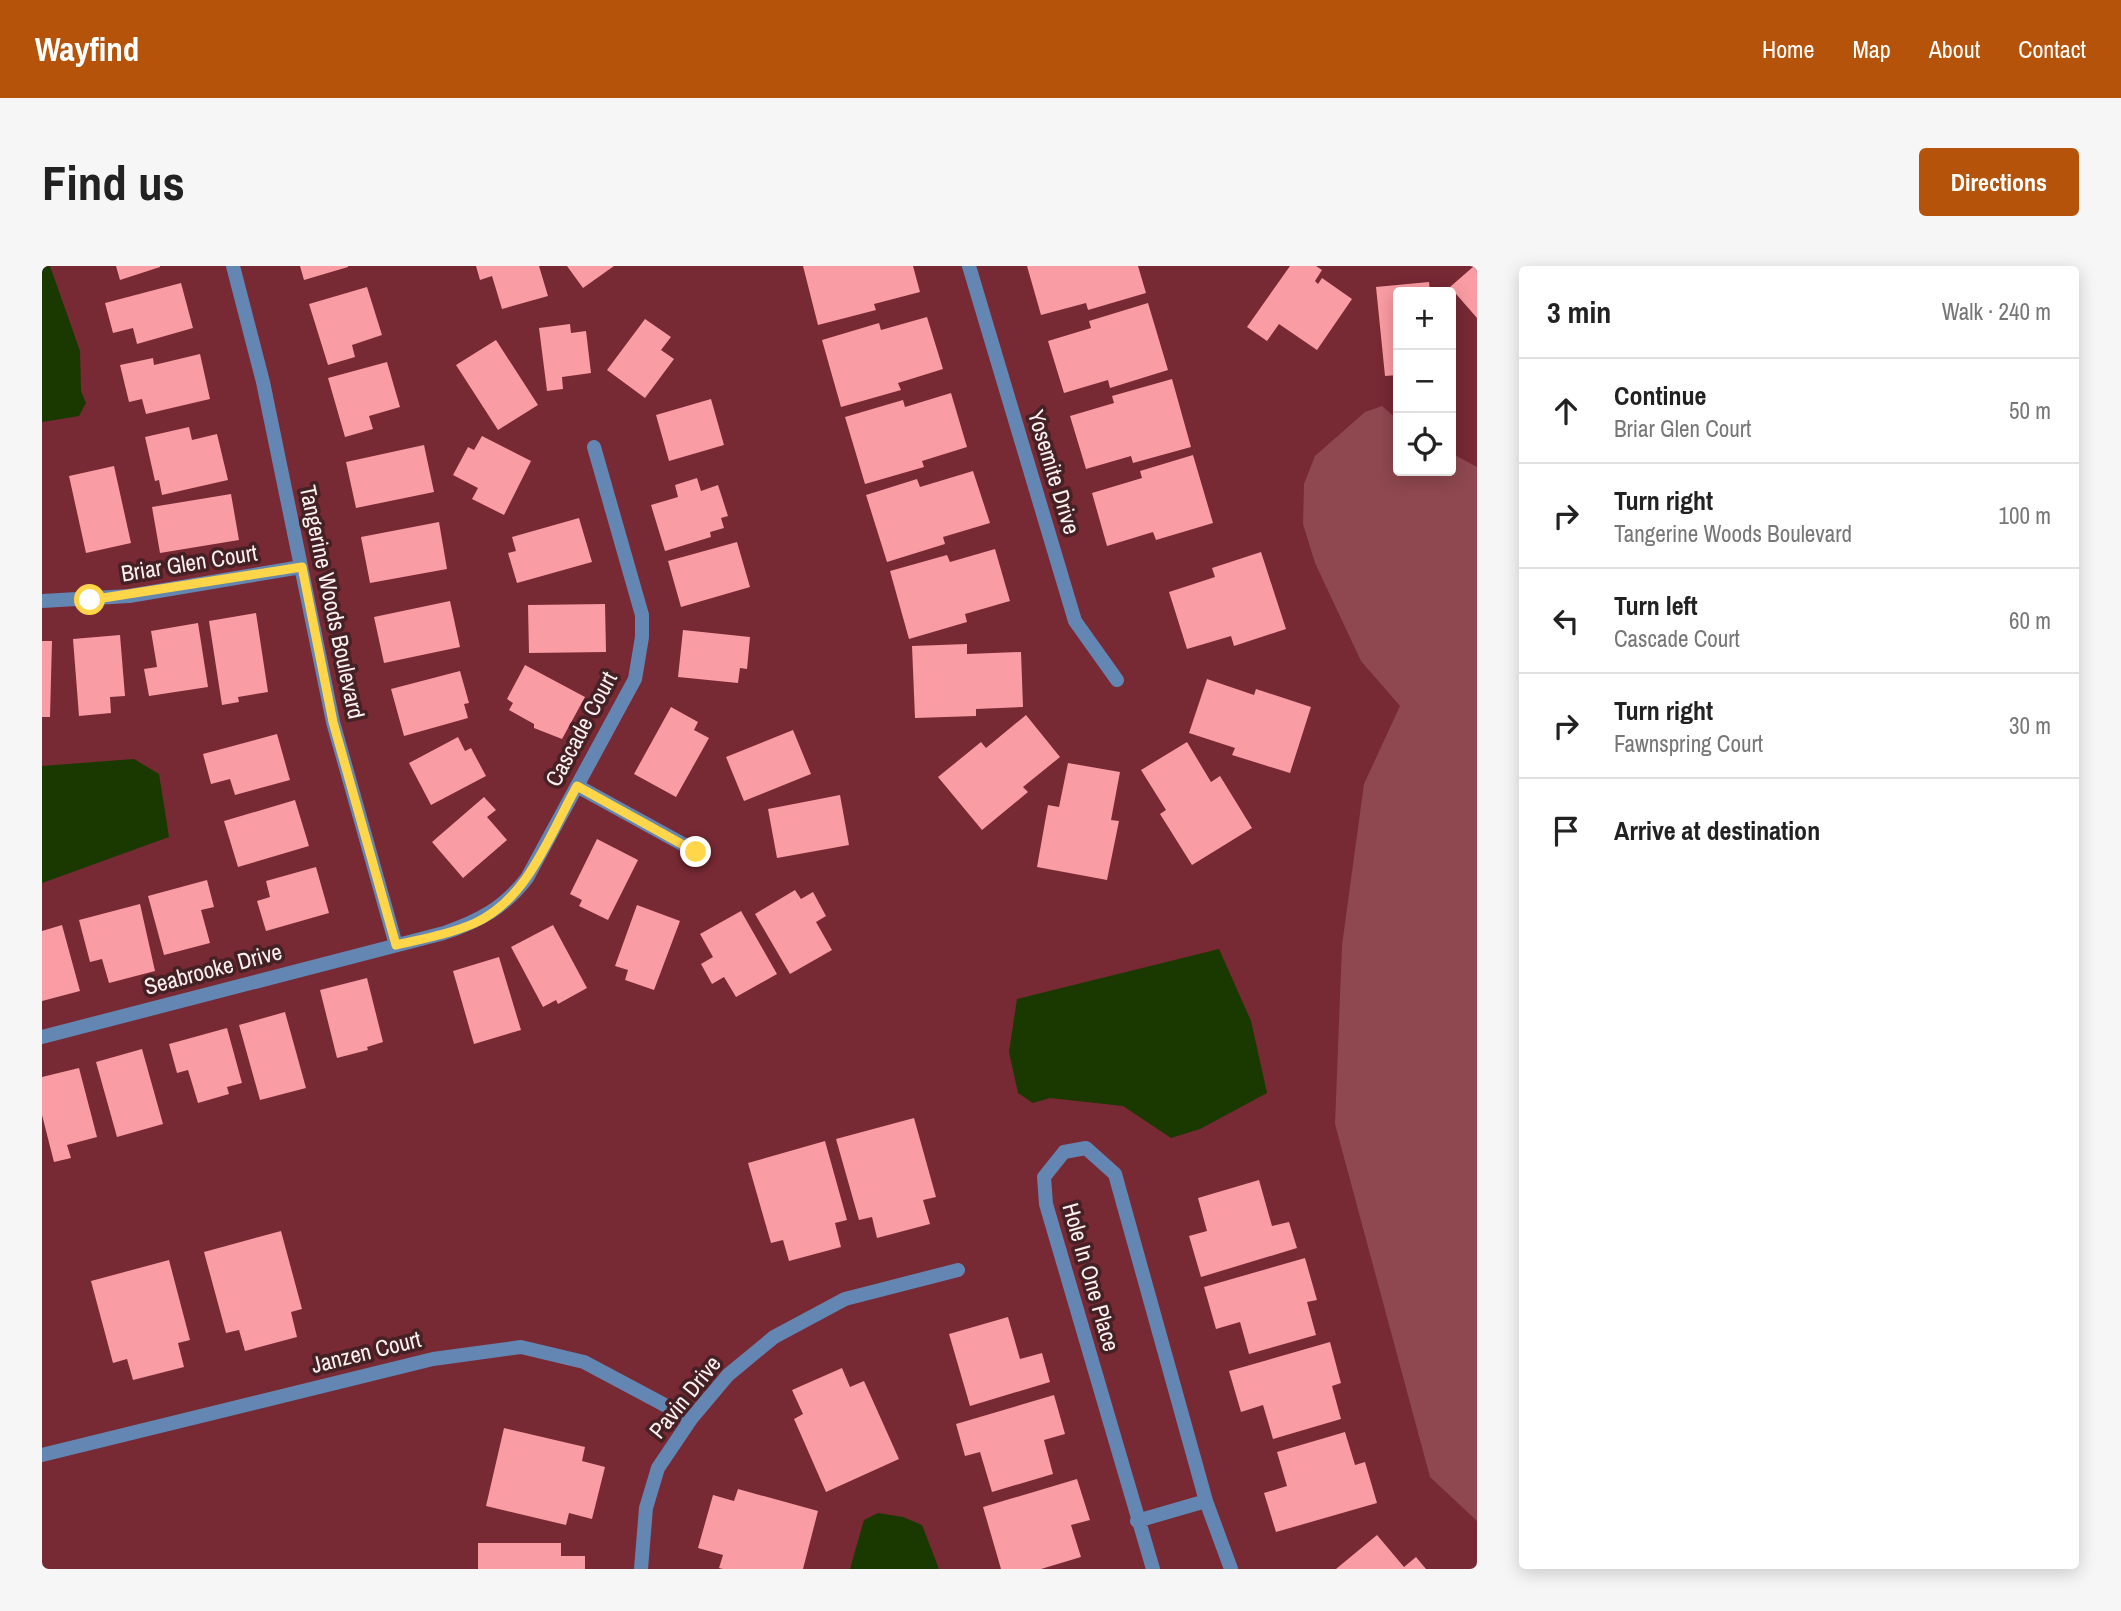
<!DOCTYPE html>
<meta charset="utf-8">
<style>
body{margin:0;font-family:"Archivo Narrow",sans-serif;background:#f6f6f6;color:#222}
.controls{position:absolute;right:21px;top:21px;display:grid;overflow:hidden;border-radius:7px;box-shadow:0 4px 18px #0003}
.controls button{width:63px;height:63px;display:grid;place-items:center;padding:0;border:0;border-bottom:2px solid #e0e0e0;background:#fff;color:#222;font:35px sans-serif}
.stop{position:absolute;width:21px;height:21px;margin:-16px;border:5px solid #ffd54a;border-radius:50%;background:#fff}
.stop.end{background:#ffd54a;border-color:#fff;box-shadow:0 2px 7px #0008}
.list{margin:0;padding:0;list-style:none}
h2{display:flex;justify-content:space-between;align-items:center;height:91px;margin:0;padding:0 28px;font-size:30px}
h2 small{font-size:23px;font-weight:400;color:#767676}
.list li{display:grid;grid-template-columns:46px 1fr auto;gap:21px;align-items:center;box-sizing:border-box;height:105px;padding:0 28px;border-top:2px solid #e0e0e0}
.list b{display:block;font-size:26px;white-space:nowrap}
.list p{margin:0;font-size:23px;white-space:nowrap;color:#767676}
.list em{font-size:23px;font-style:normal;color:#767676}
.icon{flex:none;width:38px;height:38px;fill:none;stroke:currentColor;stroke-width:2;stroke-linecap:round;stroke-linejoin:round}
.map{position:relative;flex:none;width:1435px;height:1303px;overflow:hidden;border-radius:7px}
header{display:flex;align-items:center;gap:42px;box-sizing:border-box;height:98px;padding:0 35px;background:#b45309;color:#fff}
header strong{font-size:33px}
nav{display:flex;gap:38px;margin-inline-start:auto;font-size:24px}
.intro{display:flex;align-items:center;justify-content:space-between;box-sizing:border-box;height:168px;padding:0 42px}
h1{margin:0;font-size:49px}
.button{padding:18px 32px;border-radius:7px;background:#b45309;color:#fff;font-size:24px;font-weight:700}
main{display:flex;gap:42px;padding:0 42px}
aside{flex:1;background:#fff;border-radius:7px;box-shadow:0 4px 18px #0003}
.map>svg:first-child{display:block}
.green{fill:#8f484f}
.water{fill:#193900}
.building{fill:#fa9ca3}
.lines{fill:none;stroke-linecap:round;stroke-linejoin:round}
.street{stroke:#6486b2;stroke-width:14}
.route{stroke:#ffd54a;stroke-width:9}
.labels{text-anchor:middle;stroke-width:7;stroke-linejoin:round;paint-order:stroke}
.street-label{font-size:23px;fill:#fbf1f1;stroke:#452125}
</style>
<header>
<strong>Wayfind</strong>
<nav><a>Home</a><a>Map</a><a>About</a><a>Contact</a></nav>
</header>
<div class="intro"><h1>Find us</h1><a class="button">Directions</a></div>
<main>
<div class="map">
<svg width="1435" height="1303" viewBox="0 0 1435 1303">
<rect width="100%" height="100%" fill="#772934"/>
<path class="green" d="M 1340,140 L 1356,154 L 1356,205 L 1409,205 L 1409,187 L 1435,201 L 1435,1255 L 1388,1211 L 1293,858 L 1300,679 L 1322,518 L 1358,440 L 1319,395 L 1273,297 L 1261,258 L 1262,218 L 1273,190 L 1323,146 Z"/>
<path class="water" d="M 0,0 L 8,0 L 38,85 L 39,125 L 44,137 L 37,150 L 0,156 Z
M 92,493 L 117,508 L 127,571 L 0,617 L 0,500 Z
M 1177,683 L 1209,755 L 1225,827 L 1158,863 L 1129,872 L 1081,840 L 1008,832 L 991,837 L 976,827 L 967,786 L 975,733 Z
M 836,1247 L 861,1251 L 880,1259 L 897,1303 L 808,1303 L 822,1254 Z"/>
<path class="building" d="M 74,0 L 118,0 L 118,1 L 78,14 Z
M 258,0 L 306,0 L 306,1 L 262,14 Z
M 434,0 L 497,0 L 506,30 L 460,43 L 450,10 L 438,14 Z
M 525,0 L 572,0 L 541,22 Z
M 761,0 L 871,0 L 878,26 L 832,38 L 834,44 L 776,59 Z
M 985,0 L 1096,0 L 1104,27 L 1046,44 L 1044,37 L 999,49 Z
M 1248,0 L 1274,0 L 1280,4 L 1273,15 L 1276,18 L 1280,12 L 1310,33 L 1275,84 L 1237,58 L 1225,75 L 1205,61 Z
M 1432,0 L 1435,0 L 1435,52 L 1408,21 Z
M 1387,16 L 1388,26 L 1356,26 L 1356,109 L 1343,110 L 1334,21 Z
M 139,17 L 151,62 L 95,78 L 91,62 L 71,67 L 63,37 Z
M 325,21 L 340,69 L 310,79 L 313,91 L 286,99 L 267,38 Z
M 1106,37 L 1126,104 L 1068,122 L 1066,114 L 1022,127 L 1006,75 L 1049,62 L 1047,55 Z
M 885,51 L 901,103 L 856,117 L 859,124 L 799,141 L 780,74 L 837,57 L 839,64 Z
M 603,53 L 629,71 L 619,84 L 632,93 L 603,132 L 565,104 Z
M 528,58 L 529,67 L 544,65 L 549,107 L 520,111 L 521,123 L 505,125 L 497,62 Z
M 454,74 L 496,139 L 456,164 L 414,99 Z
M 158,88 L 168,133 L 104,148 L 100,133 L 87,136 L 78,99 L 111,92 L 112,99 Z
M 345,96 L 358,141 L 327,150 L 331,163 L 303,171 L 286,112 Z
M 1130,113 L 1149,181 L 1091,197 L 1089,190 L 1044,203 L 1028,150 L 1072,137 L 1070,130 Z
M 909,127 L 925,181 L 880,195 L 882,201 L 823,218 L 803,151 L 861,134 L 863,141 Z
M 669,133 L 682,179 L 627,195 L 614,149 Z
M 147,161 L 150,174 L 175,168 L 186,214 L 120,229 L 117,214 L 113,215 L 103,171 Z
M 440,170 L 489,195 L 462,249 L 430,233 L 436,222 L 411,209 L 426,181 L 432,184 Z
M 382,179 L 392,226 L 314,242 L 304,196 Z
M 1151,189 L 1171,257 L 1114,274 L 1111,266 L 1065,280 L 1050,227 L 1100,212 L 1098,205 Z
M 72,200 L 89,277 L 44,287 L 27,210 Z
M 931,205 L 948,257 L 901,271 L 903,278 L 845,296 L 824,229 L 875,213 L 878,221 Z
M 655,212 L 659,225 L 676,219 L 686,250 L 679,252 L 682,262 L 668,266 L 669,271 L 623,285 L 609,239 L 636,231 L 633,219 Z
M 189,228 L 197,274 L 118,287 L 110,241 Z
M 537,252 L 550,296 L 475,317 L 466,287 L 474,285 L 470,271 Z
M 397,256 L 405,303 L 328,317 L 319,271 Z
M 695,276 L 708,321 L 639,341 L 626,295 Z
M 953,283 L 968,335 L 923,348 L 925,356 L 867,373 L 848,305 L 905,289 L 908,296 Z
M 1219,286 L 1244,363 L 1192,380 L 1189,370 L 1145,383 L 1127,326 L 1173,311 L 1170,302 Z
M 408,335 L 418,381 L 342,397 L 332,351 Z
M 563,338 L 564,386 L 487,387 L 486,339 Z
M 214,347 L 226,426 L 196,431 L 197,436 L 180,439 L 167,355 Z
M 156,357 L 166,421 L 107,430 L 102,403 L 115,401 L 109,365 Z
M 641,364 L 708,371 L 705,403 L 698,402 L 696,417 L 636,411 Z
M 78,369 L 83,430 L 68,431 L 69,447 L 37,450 L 31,373 Z
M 0,375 L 10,375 L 8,451 L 0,451 Z
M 925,378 L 925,388 L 979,386 L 981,441 L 934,443 L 934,450 L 873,452 L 870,380 Z
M 483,399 L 543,431 L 520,473 L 492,462 L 492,458 L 467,444 L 471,437 L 465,433 Z
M 418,405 L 427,437 L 422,438 L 426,452 L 362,470 L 349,423 Z
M 1165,413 L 1212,429 L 1214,423 L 1269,441 L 1248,507 L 1190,489 L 1193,482 L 1147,467 Z
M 629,441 L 656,456 L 652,464 L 667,472 L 634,531 L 592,508 Z
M 984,449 L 1018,491 L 981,521 L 986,526 L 940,564 L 896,511 L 939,476 L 944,482 Z
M 751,464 L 769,508 L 702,535 L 684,491 Z
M 235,468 L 248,514 L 193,529 L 188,513 L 169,518 L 161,488 Z
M 416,471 L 423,485 L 429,482 L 444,510 L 389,539 L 367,497 Z
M 1145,476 L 1169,516 L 1178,510 L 1210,562 L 1150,599 L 1118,548 L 1124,544 L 1099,504 Z
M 1026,497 L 1078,506 L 1069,554 L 1077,555 L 1065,614 L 995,601 L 1006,539 L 1017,541 Z
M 798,529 L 807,579 L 735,592 L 726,543 Z
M 442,531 L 454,544 L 445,551 L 465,574 L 421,612 L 390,576 Z
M 253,534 L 267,580 L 196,601 L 182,555 Z
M 555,573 L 596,594 L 566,654 L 537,640 L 540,634 L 528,628 Z
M 274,601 L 287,647 L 224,665 L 215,635 L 228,631 L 224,615 Z
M 165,614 L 172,641 L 159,644 L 168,677 L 122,689 L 106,630 Z
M 753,624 L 759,633 L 771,626 L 784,650 L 774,656 L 790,684 L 748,708 L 713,648 Z
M 98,638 L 113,705 L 67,717 L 60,693 L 48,696 L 37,654 Z
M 595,639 L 638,655 L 612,724 L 583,714 L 586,704 L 573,700 Z
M 699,645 L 735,708 L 694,731 L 682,711 L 670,718 L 659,698 L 671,691 L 658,668 Z
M 20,659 L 38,725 L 0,735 L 0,665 Z
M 511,659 L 545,722 L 516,738 L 514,734 L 501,741 L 469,681 Z
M 457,691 L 479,764 L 432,778 L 411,705 Z
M 325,712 L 341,776 L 325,781 L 326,784 L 295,792 L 278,724 Z
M 243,746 L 264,822 L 218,834 L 197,759 Z
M 185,762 L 200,817 L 185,821 L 187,828 L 156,837 L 146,804 L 135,807 L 127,778 Z
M 100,783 L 121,858 L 75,871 L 54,796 Z
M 37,802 L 55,871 L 25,879 L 29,892 L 12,896 L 0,849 L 0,811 Z
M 872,852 L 894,931 L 881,934 L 888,958 L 835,972 L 830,951 L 817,954 L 794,873 Z
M 783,875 L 805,954 L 793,957 L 799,981 L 747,995 L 741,974 L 729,977 L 706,897 Z
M 1217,914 L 1230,960 L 1247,956 L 1255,982 L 1159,1011 L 1147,970 L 1165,965 L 1156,932 Z
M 239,965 L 260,1043 L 249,1046 L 255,1071 L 203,1085 L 197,1064 L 184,1067 L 162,986 Z
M 1263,992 L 1275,1034 L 1265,1036 L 1274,1069 L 1207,1088 L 1198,1056 L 1174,1063 L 1162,1021 Z
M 127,994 L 148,1074 L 136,1077 L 142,1101 L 91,1114 L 85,1093 L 71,1097 L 49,1015 Z
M 966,1051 L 978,1093 L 1000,1087 L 1008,1116 L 928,1140 L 907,1068 Z
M 1288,1076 L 1299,1117 L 1290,1120 L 1299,1153 L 1231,1173 L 1221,1139 L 1199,1146 L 1187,1105 Z
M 800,1102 L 808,1121 L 822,1115 L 857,1193 L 784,1226 L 752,1153 L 761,1148 L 750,1124 Z
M 1012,1129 L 1023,1168 L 1002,1174 L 1011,1208 L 950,1226 L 938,1186 L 923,1190 L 914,1158 Z
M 462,1162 L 543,1181 L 540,1195 L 563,1201 L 550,1253 L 527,1247 L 524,1259 L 444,1240 Z
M 1303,1166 L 1313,1199 L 1323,1196 L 1335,1237 L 1234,1266 L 1222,1227 L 1245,1220 L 1235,1186 Z
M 1035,1213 L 1048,1254 L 1029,1259 L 1039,1291 L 999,1303 L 959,1303 L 941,1241 Z
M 696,1223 L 776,1245 L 761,1303 L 681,1303 L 677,1302 L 681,1289 L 656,1282 L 671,1229 L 692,1235 Z
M 1335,1269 L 1362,1301 L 1374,1291 L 1384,1303 L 1294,1303 Z
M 436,1277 L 519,1277 L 519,1290 L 543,1290 L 543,1303 L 436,1303 Z"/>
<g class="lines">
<path class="street" d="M 191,0 L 221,116 L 291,456 L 354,679
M 927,0 L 1033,355 L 1075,414
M 0,335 L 87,330 L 259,301
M 535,520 L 655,586
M 0,771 L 402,667 C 437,655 462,642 485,612 L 593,413 L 600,371 L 600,349 L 552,181
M 0,1189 L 391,1093 L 479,1081 L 542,1096 L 649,1153
M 1095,1255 L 1164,1235
M 599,1303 L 604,1242 L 616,1202 L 649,1153 L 686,1109 L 732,1071 L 803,1033 L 916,1004
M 1111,1303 L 1004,938 L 1002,911 L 1022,886 L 1044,882 L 1073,908 L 1164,1235 L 1189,1303"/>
</g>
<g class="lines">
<path class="route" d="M 48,334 L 260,301 L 291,456 L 354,679 C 380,673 408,668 433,657 C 486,633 508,568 535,520 L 654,586"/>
</g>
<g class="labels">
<g class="street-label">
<text transform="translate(1012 206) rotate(73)" y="8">Yosemite Drive</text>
<text transform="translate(147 297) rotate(-9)" y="8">Briar Glen Court</text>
<text transform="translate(290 336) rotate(78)" y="8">Tangerine Woods Boulevard</text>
<text transform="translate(539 463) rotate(-62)" y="8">Cascade Court</text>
<text transform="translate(171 703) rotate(-15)" y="8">Seabrooke Drive</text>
<text transform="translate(1049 1011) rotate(74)" y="8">Hole In One Place</text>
<text transform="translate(324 1086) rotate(-14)" y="8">Janzen Court</text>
<text transform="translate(643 1131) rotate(-51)" y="8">Pavin Drive</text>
</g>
</g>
</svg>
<div class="controls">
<button>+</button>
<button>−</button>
<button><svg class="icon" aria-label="locate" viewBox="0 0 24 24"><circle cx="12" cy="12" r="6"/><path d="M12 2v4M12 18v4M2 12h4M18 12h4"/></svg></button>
</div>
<div class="stop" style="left:48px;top:334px"></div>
<div class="stop end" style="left:654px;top:586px"></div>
</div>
<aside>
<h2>3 min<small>Walk · 240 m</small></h2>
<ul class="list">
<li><svg class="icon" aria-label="ahead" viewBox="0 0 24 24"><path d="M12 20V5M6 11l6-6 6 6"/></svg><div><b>Continue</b><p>Briar Glen Court</p></div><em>50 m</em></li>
<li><svg class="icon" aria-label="right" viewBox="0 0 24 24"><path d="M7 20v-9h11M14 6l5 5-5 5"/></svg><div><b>Turn right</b><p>Tangerine Woods Boulevard</p></div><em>100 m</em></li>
<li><svg class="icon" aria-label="left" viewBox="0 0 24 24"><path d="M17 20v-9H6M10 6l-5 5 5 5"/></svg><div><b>Turn left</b><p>Cascade Court</p></div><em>60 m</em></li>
<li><svg class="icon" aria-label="right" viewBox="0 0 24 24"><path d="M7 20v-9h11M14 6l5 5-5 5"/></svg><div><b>Turn right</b><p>Fawnspring Court</p></div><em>30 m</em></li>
<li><svg class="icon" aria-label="arrive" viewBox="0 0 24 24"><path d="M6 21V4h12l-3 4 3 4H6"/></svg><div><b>Arrive at destination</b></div></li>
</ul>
</aside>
</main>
